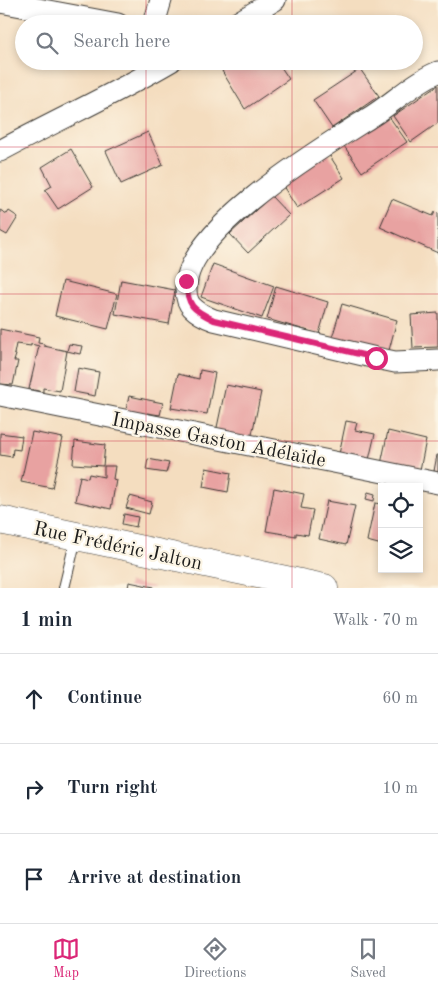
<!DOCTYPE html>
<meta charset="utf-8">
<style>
body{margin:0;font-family:"Old Standard TT",serif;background:#f2f2f3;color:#1f2937}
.controls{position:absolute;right:15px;bottom:15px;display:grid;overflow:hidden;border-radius:0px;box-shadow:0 2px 8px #0003}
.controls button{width:45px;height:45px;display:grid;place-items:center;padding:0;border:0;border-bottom:1px solid #e0e1e3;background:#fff;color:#1f2937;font:25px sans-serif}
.stop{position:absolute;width:15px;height:15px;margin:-11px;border:4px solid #db2777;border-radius:50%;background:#fff}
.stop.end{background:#db2777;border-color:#fff;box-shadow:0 1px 5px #0008}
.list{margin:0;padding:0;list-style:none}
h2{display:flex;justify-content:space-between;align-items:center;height:65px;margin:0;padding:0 20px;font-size:21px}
h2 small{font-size:16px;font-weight:400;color:#747a83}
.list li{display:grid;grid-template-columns:32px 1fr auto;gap:15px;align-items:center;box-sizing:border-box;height:90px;padding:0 20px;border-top:1px solid #e0e1e3}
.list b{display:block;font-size:19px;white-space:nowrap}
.list em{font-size:16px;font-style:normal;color:#747a83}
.icon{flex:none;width:28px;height:28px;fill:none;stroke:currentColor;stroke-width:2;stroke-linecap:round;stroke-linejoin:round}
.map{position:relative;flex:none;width:438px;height:588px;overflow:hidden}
.search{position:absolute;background:#fff;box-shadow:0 2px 8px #0003;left:15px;right:15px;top:15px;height:55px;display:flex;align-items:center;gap:12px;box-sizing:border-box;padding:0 18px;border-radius:28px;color:#747a83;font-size:19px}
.sheet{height:335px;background:#fff}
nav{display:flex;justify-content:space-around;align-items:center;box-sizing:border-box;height:70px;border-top:1px solid #e0e1e3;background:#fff;font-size:14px;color:#747a83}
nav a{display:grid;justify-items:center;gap:2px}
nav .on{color:#db2777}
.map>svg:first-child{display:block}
.building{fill:#e8a2a1}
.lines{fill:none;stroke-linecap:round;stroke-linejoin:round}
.service-casing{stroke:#3c3934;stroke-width:12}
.minor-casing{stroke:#3c3934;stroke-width:23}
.primary-casing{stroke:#3c3934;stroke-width:29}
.service{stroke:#fff;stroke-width:10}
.minor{stroke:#fff;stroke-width:21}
.primary{stroke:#fff;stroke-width:28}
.route{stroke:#db2777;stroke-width:6}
.grid{fill:none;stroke:#d1495b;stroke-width:1;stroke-opacity:0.55}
.labels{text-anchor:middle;stroke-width:4.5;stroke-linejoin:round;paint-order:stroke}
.street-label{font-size:20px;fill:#1c1c1c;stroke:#fcf5e5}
</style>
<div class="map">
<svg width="438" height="588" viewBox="0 0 438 588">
<rect width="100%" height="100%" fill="#fcf5e5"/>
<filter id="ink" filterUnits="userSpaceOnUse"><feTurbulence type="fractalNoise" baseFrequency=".02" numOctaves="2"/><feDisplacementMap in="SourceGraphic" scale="10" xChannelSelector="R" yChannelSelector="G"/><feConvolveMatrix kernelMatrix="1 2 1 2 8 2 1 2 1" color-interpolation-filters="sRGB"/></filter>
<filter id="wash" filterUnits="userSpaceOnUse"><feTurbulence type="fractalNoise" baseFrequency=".0096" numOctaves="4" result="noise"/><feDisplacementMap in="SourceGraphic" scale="20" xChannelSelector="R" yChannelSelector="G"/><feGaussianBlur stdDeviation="1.12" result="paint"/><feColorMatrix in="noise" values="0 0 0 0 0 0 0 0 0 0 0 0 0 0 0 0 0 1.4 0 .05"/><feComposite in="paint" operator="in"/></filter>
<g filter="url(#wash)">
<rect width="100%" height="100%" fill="#f4ddbf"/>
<g id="blocks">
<path class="building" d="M 237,61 L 277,61 L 289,79 L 245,109 L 222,71 Z
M 360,69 L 379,96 L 332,128 L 313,100 Z
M 438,85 L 438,123 L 411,142 L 393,116 Z
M 388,115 L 407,142 L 362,172 L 344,146 Z
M 148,132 L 163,165 L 121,184 L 106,151 Z
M 71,149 L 93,187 L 58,209 L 45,190 L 52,186 L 42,167 Z
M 328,153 L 344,178 L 297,208 L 281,183 Z
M 271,196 L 289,215 L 248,253 L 230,234 Z
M 392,199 L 433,216 L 435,212 L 438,213 L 438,253 L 380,227 Z
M 0,210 L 7,214 L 9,211 L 18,217 L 7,235 L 0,231 Z
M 213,264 L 274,286 L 262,318 L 201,297 Z
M 121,280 L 175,290 L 169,324 L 115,314 Z
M 63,281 L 117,294 L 108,329 L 55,316 Z
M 276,286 L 328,302 L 319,334 L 267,319 Z
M 342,304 L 397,320 L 388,354 L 332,338 Z
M 438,313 L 438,347 L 413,348 L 411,315 Z
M 0,329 L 39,337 L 38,343 L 44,344 L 44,346 L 67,351 L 69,344 L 82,346 L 80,354 L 67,351 L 60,391 L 43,388 L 43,392 L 29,389 L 39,346 L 31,344 L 31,346 L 16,344 L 14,354 L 16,355 L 14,361 L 18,361 L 13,385 L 0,384 Z
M 78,368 L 99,372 L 95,396 L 74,392 Z
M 200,370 L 215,373 L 207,414 L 171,408 L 178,374 L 199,379 Z
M 226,385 L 261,392 L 251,439 L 216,432 Z
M 129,396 L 163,403 L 160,415 L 147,413 L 146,419 L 125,415 Z
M 346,421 L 357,423 L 355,430 L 375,434 L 368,464 L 338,459 Z
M 388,431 L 426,440 L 419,475 L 381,464 Z
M 32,432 L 63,438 L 52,488 L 21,482 Z
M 0,433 L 22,436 L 20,450 L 13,449 L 12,457 L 0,455 Z
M 75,441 L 105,445 L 103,466 L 73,464 Z
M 437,455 L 438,455 L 438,472 L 434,471 Z
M 148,459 L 169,463 L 166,473 L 146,470 Z
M 104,466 L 115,466 L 113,479 L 116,480 L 111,509 L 75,501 L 80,476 L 88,478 L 89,474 L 104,477 Z
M 206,468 L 231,473 L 228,492 L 203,487 Z
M 274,488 L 304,494 L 301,508 L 313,510 L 308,535 L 296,533 L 296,536 L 266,531 Z
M 368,492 L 375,494 L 374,501 L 366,499 Z
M 130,496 L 152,502 L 149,514 L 126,508 Z
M 327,501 L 355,506 L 346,545 L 319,539 Z
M 375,503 L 382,504 L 382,545 L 367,541 Z
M 124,514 L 138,517 L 136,527 L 122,524 Z
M 129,582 L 154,587 L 154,588 L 128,588 Z"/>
</g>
</g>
<g filter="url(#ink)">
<use href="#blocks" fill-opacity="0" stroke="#3c3934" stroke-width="1"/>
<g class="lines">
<defs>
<path id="service" d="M 64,588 L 76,538"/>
<path id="minor" d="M 0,2 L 118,24
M 154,24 L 161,0
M 235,24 L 275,0
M 438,72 C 414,82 394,102 372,116 C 325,146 185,229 186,289 C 186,296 187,302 192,307 C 198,313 206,317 214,320 L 376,358 L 395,362 L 438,360
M 0,151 C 57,120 115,94 171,61
M 0,395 L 438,483"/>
<path id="primary" d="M 0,520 L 324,588"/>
</defs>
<use href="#service" class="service-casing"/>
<use href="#minor" class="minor-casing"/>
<use href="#primary" class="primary-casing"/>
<use href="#service" class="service"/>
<use href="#minor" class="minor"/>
<use href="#primary" class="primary"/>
</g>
</g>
<g class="lines" filter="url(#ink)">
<path class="route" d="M 186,281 C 187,306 193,310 214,320 L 376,358"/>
</g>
<path class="grid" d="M 146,0 L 146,24M 292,0 L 292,24M 146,61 L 146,588M 292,61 L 292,588M 0,147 L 438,147M 0,294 L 438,294M 0,441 L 438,441"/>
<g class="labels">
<g class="street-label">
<text transform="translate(219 439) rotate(11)" y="7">Impasse Gaston Adélaïde</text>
<text transform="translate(118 545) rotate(12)" y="7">Rue Frédéric Jalton</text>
</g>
</g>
</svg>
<div class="controls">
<button><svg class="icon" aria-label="locate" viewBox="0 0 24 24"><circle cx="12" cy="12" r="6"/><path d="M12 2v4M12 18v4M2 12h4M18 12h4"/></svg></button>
<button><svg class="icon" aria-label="layers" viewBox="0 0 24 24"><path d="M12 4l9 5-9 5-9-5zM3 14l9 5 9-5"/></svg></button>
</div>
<div class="stop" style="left:376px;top:358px"></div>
<div class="stop end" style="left:186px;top:281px"></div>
<div class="search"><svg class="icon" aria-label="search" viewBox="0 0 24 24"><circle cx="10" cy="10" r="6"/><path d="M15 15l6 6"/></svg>Search here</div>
</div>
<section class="sheet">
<h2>1 min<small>Walk · 70 m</small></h2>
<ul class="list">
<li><svg class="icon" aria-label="ahead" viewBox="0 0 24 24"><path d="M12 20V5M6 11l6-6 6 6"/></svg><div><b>Continue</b></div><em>60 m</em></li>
<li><svg class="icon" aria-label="right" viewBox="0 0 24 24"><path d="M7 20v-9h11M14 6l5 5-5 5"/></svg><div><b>Turn right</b></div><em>10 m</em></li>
<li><svg class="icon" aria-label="arrive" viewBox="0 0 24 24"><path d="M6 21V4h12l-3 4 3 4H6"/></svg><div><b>Arrive at destination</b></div></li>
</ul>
</section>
<nav>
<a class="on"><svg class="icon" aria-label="map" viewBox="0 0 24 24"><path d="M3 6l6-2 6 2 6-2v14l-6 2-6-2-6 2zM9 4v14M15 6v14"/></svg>Map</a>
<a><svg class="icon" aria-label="directions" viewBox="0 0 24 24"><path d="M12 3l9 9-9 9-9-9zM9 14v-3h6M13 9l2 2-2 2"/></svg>Directions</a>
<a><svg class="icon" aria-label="saved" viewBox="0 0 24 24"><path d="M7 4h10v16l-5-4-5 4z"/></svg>Saved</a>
</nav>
